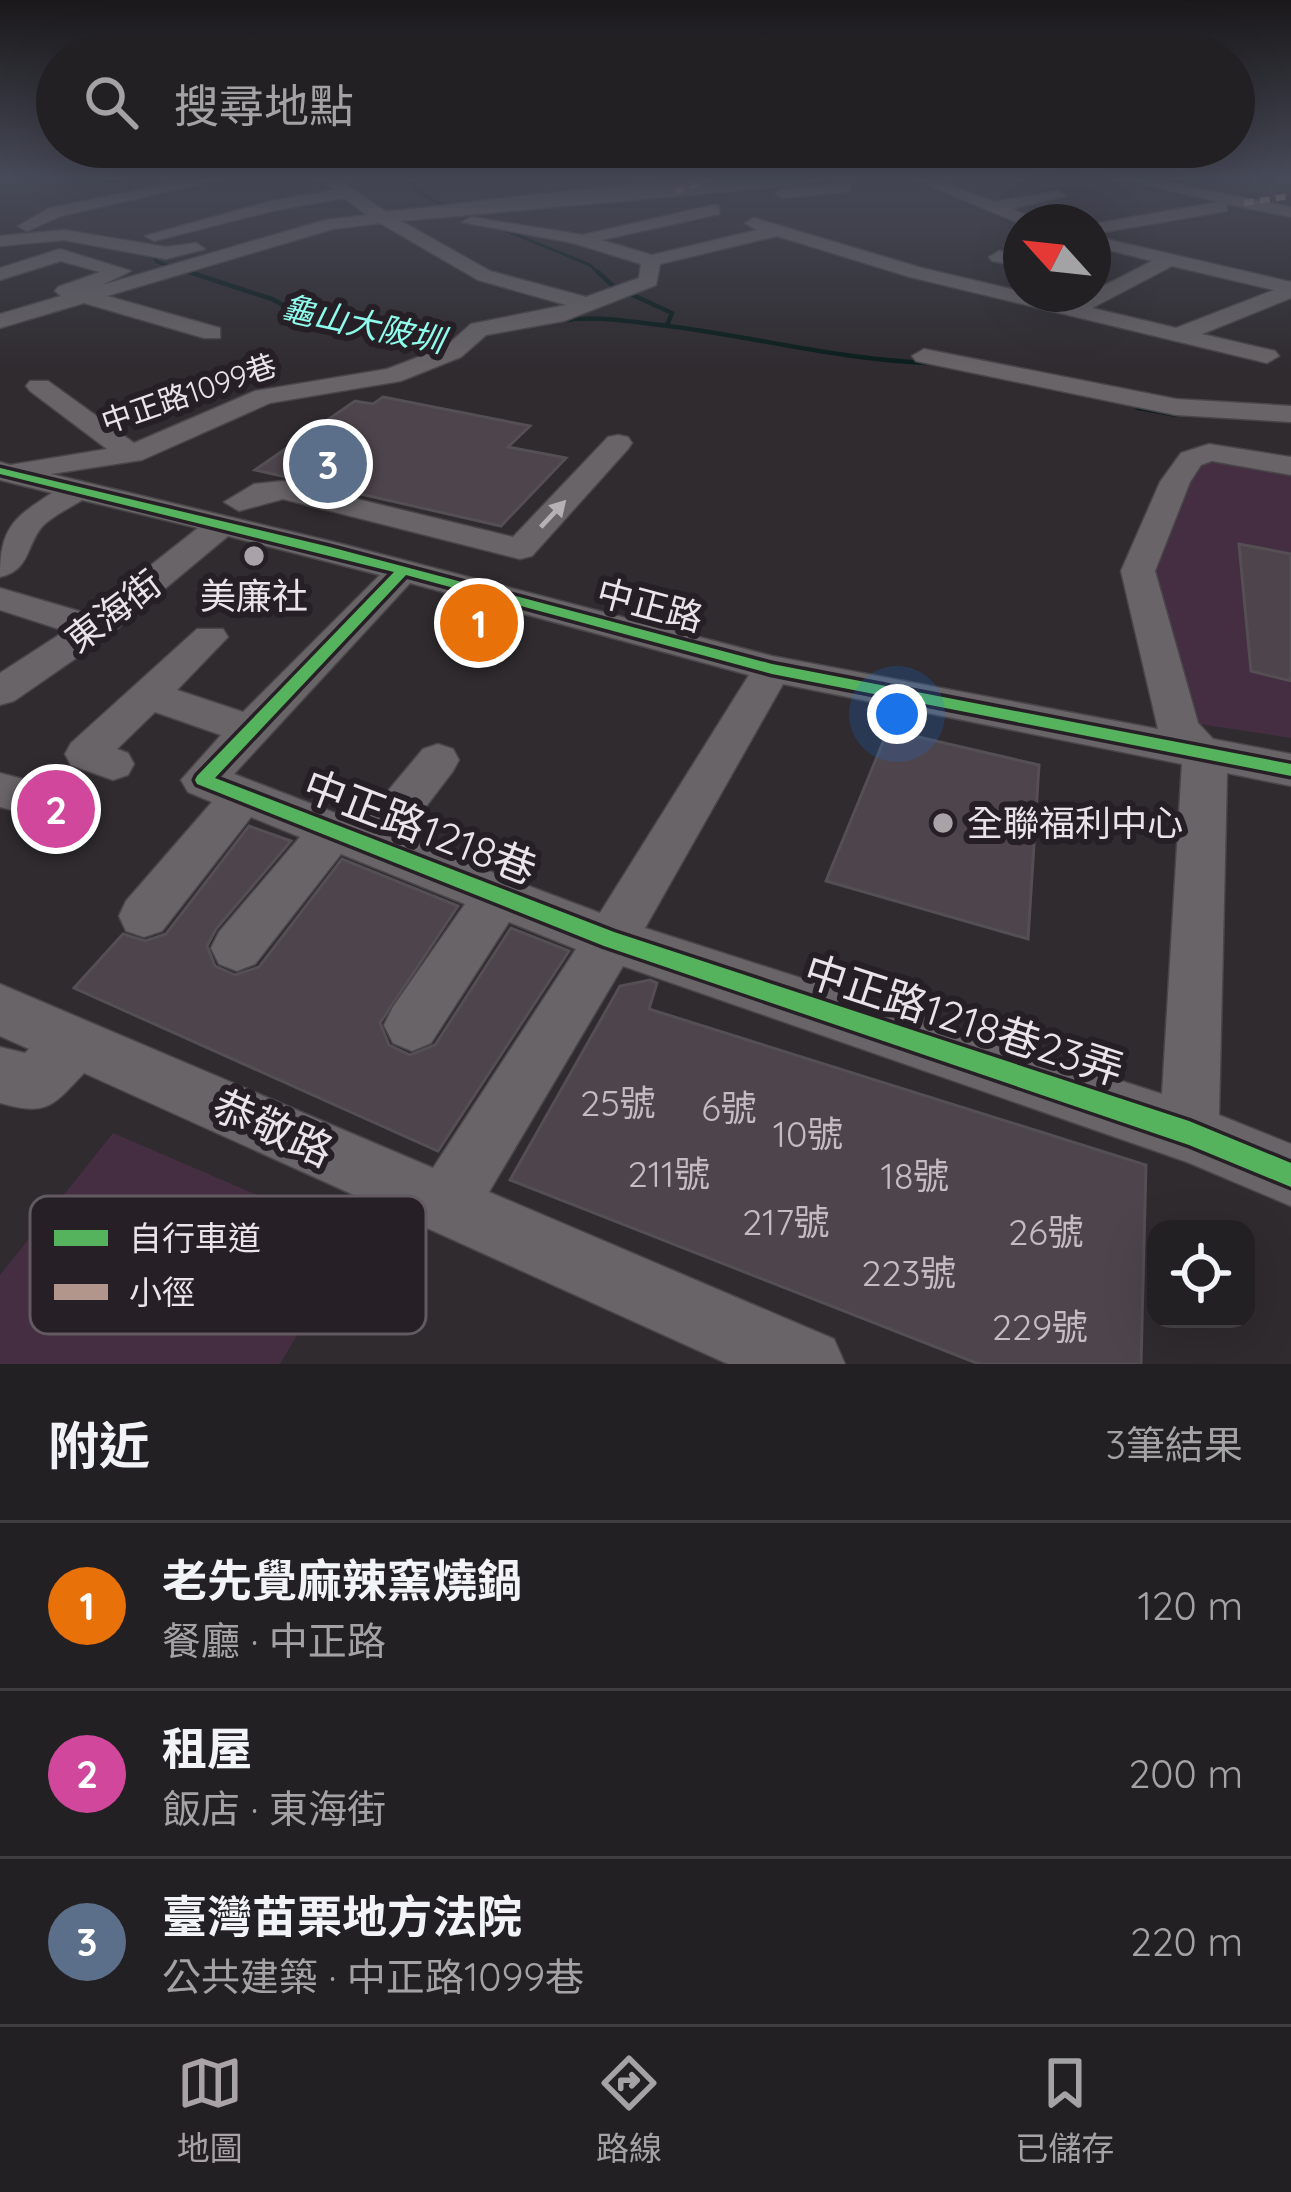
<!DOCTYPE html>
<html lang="zh-TW">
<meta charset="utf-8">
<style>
body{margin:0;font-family:Quicksand,"Noto Sans TC",sans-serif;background:#2f2d30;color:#f1f3f6}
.controls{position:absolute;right:36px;bottom:36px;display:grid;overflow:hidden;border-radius:24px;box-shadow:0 12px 48px #0002}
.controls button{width:108px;height:108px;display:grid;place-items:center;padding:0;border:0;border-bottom:3px solid #403e41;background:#232023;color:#f1f3f6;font:60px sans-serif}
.compass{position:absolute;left:1003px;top:204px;width:108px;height:108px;border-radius:50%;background:#232023;box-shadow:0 12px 48px #0002;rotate:297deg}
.you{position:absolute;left:897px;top:714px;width:42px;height:42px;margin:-30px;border:9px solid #fff;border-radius:50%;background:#1a73e8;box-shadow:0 0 0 18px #1a73e833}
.badge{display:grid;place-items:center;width:78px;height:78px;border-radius:50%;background:#a9a3a8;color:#fff;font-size:39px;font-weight:700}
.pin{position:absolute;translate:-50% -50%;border:6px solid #fff;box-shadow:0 3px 12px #0006}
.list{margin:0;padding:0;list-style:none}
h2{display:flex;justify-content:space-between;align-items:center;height:156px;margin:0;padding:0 48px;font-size:51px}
h2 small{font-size:39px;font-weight:400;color:#a3a3a6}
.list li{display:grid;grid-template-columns:78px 1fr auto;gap:36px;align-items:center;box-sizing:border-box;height:168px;padding:0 48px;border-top:3px solid #403e41}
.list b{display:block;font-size:45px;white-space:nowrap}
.list p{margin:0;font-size:39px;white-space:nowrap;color:#a3a3a6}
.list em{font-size:39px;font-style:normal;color:#a3a3a6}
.icon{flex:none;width:66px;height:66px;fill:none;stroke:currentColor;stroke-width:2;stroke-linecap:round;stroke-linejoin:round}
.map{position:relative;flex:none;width:1291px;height:1364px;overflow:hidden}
.search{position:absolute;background:#232023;box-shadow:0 12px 48px #0002;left:36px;right:36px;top:36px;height:132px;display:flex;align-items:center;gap:30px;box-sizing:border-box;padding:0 42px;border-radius:66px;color:#a3a3a6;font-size:45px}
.sheet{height:660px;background:#232023}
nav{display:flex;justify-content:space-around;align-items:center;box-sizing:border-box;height:168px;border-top:3px solid #403e41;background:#232023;font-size:33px;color:#a3a3a6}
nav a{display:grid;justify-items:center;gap:6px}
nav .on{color:#a9a3a8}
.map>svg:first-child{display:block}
.green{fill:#452e42}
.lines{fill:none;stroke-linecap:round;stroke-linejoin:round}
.stream-far2{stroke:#091d1b;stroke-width:3}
.stream-far1{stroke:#091d1b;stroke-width:4.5}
.stream{stroke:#091d1b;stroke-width:6}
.building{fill:#4e444c;stroke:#534f53;stroke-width:3}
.minor-casing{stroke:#494649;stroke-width:3}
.minor{fill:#686467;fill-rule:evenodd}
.quiet{stroke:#b2968c;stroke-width:6;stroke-dasharray:10 6;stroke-linecap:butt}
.cycleway-casing{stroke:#271f26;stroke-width:7}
.cycleway{fill:#56b35d;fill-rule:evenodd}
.oneway{fill:#b6b1b5}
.poi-dot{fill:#a9a3a8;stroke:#271f26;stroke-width:4.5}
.labels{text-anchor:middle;stroke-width:12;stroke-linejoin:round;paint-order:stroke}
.far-street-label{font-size:30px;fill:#eae4e9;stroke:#271f26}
.far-water-label{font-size:33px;font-style:italic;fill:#8ffbec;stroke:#271f26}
.poi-label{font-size:36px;fill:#eae4e9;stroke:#271f26}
.street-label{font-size:36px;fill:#eae4e9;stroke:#271f26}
.near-number-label{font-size:36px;fill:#c3bcc2}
.near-street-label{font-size:42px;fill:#eae4e9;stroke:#271f26}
.key{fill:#271f26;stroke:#625a60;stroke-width:3}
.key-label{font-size:33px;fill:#eae4e9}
</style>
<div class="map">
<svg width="1291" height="1364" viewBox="0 0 1291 1364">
<rect width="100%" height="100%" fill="#2f2b2f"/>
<path class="green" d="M 1196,457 L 1291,473 L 1291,738 L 1192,723 L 1144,585 Z
M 113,1133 L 355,1237 L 280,1364 L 0,1364 L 0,1275 Z"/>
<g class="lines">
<path class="stream-far2" d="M 413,179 L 413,188 L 432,200 L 590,265 L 601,275
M 151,252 L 157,262 L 198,275"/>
<path class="stream-far1" d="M 189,272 L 272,299 L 302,315 L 451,346
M 598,272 L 613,286 L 672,313 L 667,325
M 559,321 C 594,315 626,321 661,325 C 752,336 839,360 930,363"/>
<path class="stream" d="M 1138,407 L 1176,414"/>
</g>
<path class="building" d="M 383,397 L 530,426 L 508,447 L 566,458 L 501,526 L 255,470 L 355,401 L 373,404 Z
M 1239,544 L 1291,554 L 1291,681 L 1251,671 Z
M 888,730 L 1039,765 L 1028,939 L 826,881 Z
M 249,826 L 291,841 L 216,929 L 207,946 L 215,966 L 235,975 L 259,967 L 342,859 L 458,906 L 380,1023 L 389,1045 L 410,1055 L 435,1045 L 511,928 L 569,951 L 438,1151 L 74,988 L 123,934 L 145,941 L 166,934 Z
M 650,980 L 657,983 L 649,1009 L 1146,1165 L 1141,1364 L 979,1364 L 510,1180 L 620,986 Z"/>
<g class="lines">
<defs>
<path id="minor" d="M 193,179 L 222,179 L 61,216 L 27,231 L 18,226 L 50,208 Z
M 321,179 L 338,179 L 386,212 C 528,196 675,174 818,179 L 810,184 L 401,221 L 490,271 L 586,297 L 639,278 L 641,264 L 573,243 L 462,222 L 471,217 L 583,235 L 713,205 L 719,206 L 719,214 L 601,240 L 652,255 L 757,230 L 745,223 L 754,218 L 922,268 L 1070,303 L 1152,261 L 1093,246 L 1093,236 L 1291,282 L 1291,298 L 1202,334 L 1275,351 L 1279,356 L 1267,363 L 910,277 L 777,236 L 660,264 L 656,285 L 564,321 L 486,335 L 461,357 L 401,381 L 270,403 L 142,460 L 51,474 L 338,543 L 772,656 L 1158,729 L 1121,571 L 1160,482 L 1181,453 L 1209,444 L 1291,457 L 1291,475 L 1212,461 L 1201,465 L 1190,482 L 1155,571 L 1198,723 L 1213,739 L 1291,754 L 1291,786 L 1227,773 L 1219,1115 L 1291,1144 L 1291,1206 L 1187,1162 L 623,966 L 489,1192 L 834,1339 L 845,1364 L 728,1364 L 84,1073 C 52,1107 47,1116 0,1103 L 0,1047 L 25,1053 L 29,1049 L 0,1036 L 0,984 L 433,1168 L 576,949 L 509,922 L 431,1043 L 412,1051 L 393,1043 L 384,1025 L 393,1007 L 465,904 L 341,854 L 255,964 L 237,971 L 219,964 L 211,948 L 219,932 L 300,837 L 251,817 L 162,931 L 144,937 L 126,931 L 119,916 L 126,901 L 212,802 L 188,792 L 181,780 L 221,735 L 155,712 L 117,749 L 128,753 L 134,764 L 128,775 L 113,780 L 71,765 L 65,754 L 71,743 L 197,629 L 223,629 L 228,637 L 177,690 L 243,712 L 380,575 L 228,536 L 108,636 L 14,701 L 0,705 L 0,673 L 65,631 L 0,610 L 0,588 L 89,614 L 198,528 L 82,500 C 70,508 50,517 41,528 C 26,547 30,570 0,577 C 0,528 13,518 52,493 L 0,480 L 0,462 L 10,465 L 107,449 L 30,391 L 26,386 L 30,381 L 48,381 L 134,443 L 255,391 L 387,369 L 445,347 L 471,324 L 566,305 L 478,280 L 380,223 L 333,229 L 107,296 L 220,328 L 220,338 L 204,338 L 84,303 L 0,328 L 0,314 L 61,296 L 55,291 L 58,287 L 100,272 L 61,261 L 0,280 L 0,268 L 60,249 L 131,271 L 102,285 L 325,220 L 367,215 L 344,198 L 272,211 L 154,241 L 145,236 L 271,201 L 334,190 ZM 1172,266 L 1274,290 L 1176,328 L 1092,308 ZM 410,583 L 749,675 L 600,913 L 402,838 L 453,771 L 459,760 L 453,749 L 438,744 L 423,749 L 361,823 L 234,774 ZM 783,684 L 1182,764 L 1162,1094 L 645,928 Z
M 913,179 L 934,179 L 994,202 L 1058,191 L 1066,196 L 1012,209 L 1040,222 L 1021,224 Z
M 1121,179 L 1150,179 L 1291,207 L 1291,217 L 1227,204 L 1227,211 L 1221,212 L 1093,234 L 1093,224 L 1219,202 Z
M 850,184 L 850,190 L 844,192 L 783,198 L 775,193 L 783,188 Z
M 64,230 L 166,247 L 196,243 L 205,249 L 166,259 L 64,240 L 0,246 L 0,236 Z
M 999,251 L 1021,254 L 1021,266 L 992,261 L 989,257 Z
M 924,349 L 1176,399 L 1291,406 L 1291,422 L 1176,415 L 916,361 L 912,356 Z
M 618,435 L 628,437 L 632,443 L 628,449 L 532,556 L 520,559 L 283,499 L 239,511 L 224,502 L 254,484 L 283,481 L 513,537 L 608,437 Z
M 0,773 L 79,794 L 85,806 L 79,818 L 63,823 L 0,807 Z"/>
</defs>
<use href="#minor" class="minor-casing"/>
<use href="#minor" class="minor"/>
<path class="quiet" d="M 675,192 L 711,179
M 1244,203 L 1291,196"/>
<defs>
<path id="cycleway" d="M 0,468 L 330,547 L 772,664 L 1291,764 L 1291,776 L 772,674 L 406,575 L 215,778 L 614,932 L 1189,1121 L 1291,1163 L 1291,1187 L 1189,1145 L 604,946 L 197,784 L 195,780 L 197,776 L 394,572 L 0,474 Z"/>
</defs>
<use href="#cycleway" class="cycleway-casing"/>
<use href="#cycleway" class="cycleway"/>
</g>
<defs><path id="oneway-solid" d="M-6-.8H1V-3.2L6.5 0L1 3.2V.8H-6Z" transform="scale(3)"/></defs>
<use class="oneway" href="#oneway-solid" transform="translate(553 514) rotate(-47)"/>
<linearGradient id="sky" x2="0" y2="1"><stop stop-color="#1a181a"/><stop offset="0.48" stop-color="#474a58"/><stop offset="1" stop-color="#474a58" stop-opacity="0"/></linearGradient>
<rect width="1291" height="370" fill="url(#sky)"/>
<g class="poi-dot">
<circle cx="254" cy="556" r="12"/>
<circle cx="943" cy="823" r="12"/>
</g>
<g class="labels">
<g class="far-street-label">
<text transform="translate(189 394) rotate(-19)" y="10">中正路1099巷</text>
</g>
<g class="far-water-label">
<text transform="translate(363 324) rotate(12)" y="12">龜山大陂圳</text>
</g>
<g class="poi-label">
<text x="254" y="609">美廉社</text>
<text x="967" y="836" text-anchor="start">全聯福利中心</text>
</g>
<g class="street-label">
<text transform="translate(650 605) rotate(15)" y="13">中正路</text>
<text transform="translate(113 611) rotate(-37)" y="13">東海街</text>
</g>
<g class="near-number-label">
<text x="618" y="1116">25號</text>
<text x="729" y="1121">6號</text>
<text x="808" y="1147">10號</text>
<text x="669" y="1187">211號</text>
<text x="915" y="1189">18號</text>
<text x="786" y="1235">217號</text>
<text x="1046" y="1245">26號</text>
<text x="909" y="1286">223號</text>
<text x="1040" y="1340">229號</text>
</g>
<g class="near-street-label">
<text transform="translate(420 827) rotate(21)" y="15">中正路1218巷</text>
<text transform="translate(964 1020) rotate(18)" y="15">中正路1218巷23弄</text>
<text transform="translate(273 1128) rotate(24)" y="15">恭敬路</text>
</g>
</g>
<rect x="30" y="1196" width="396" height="138" rx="18" class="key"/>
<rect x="54" y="1230" width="54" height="16" fill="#56b35d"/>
<rect x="54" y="1284" width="54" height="16" fill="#b2968c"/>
<g class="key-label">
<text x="129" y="1250">自行車道</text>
<text x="129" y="1304">小徑</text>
</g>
</svg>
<div class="controls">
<button><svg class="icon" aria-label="locate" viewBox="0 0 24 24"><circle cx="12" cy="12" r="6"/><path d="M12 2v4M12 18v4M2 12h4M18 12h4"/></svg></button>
</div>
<svg class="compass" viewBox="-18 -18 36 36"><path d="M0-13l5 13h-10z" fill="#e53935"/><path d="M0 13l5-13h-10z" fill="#a3a3a6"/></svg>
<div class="you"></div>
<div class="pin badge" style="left:479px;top:623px;background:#e8710a">1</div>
<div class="pin badge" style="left:56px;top:809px;background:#d1479c">2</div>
<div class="pin badge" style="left:328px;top:464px;background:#5c6f8a">3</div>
<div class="search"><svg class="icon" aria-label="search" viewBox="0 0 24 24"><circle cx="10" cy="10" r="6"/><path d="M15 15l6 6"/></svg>搜尋地點</div>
</div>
<section class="sheet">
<h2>附近<small>3筆結果</small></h2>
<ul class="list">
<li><span class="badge" style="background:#e8710a">1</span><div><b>老先覺麻辣窯燒鍋</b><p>餐廳 · 中正路</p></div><em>120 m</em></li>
<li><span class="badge" style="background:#d1479c">2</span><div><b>租屋</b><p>飯店 · 東海街</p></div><em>200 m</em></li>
<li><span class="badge" style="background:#5c6f8a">3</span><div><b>臺灣苗栗地方法院</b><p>公共建築 · 中正路1099巷</p></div><em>220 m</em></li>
</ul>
</section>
<nav>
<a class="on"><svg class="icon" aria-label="map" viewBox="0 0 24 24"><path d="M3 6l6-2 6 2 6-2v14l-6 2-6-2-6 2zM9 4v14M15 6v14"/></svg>地圖</a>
<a><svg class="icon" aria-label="directions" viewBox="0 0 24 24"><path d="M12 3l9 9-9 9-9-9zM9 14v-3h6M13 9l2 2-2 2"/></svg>路線</a>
<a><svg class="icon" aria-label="saved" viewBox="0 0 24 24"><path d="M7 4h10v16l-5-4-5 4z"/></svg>已儲存</a>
</nav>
